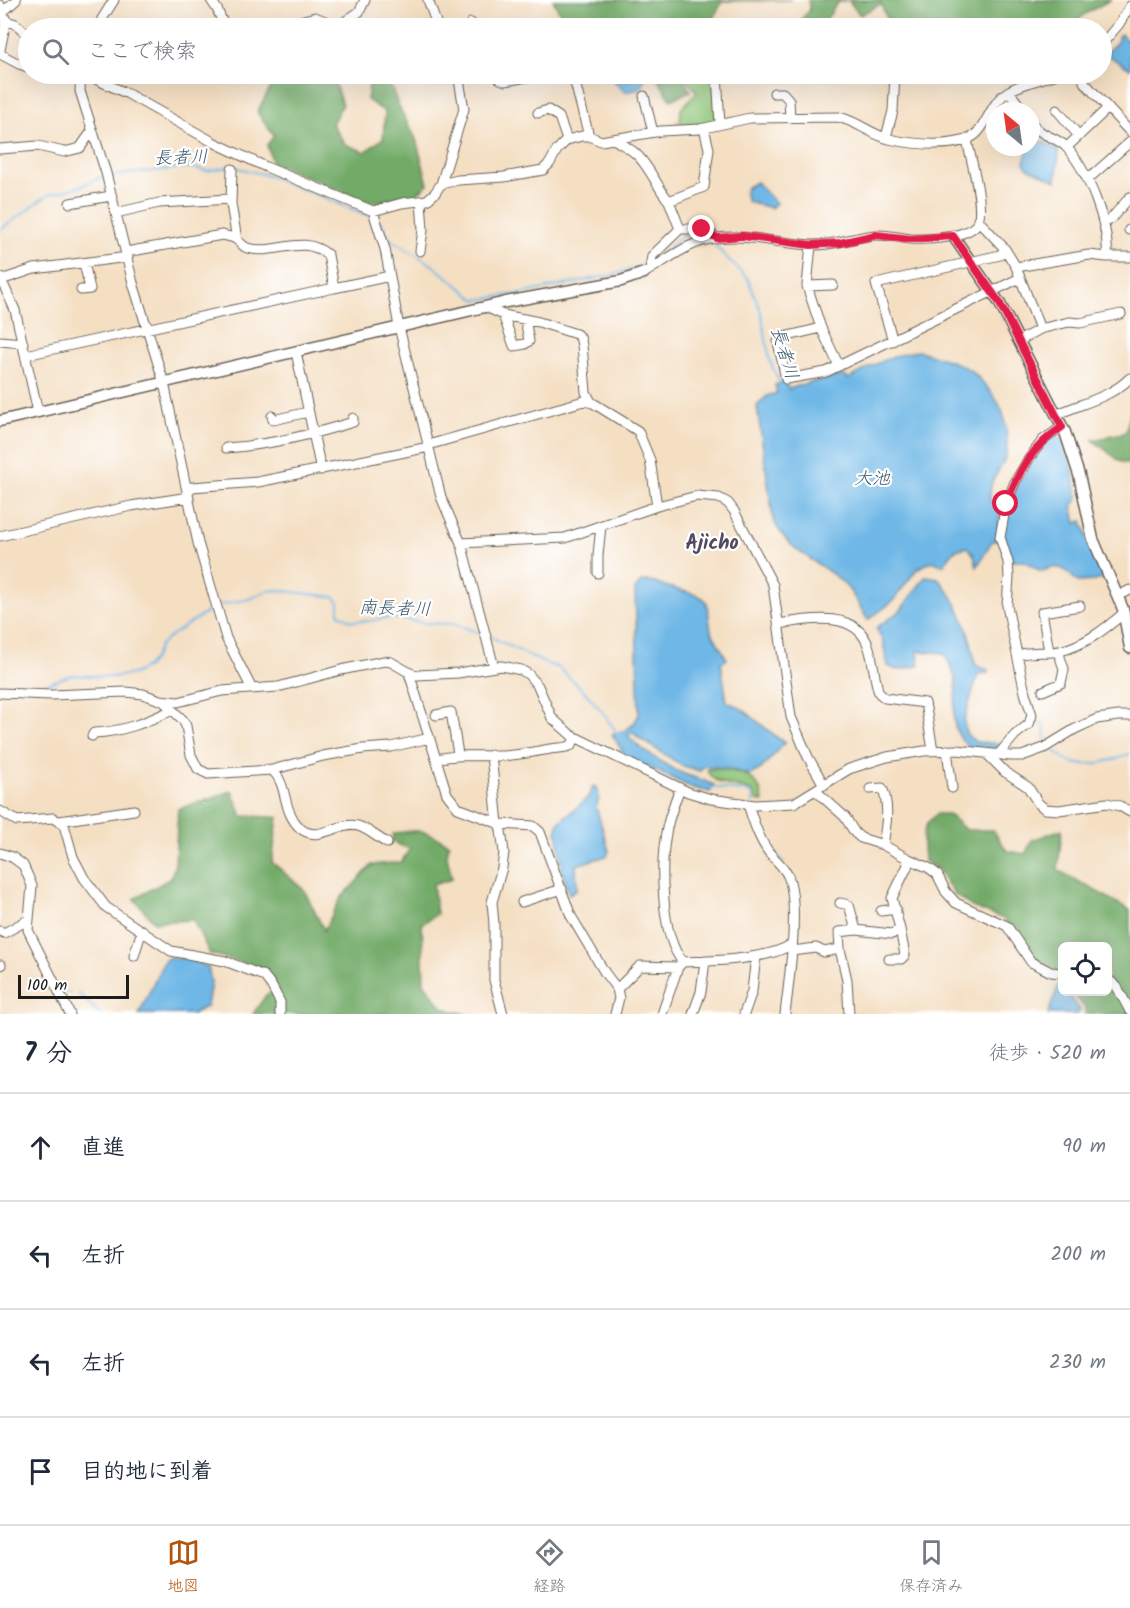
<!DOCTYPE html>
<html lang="ja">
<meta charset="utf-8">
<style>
body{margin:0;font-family:Kalam,"Klee One",sans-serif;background:#f6f6f7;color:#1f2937}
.controls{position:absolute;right:18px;bottom:18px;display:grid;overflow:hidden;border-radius:9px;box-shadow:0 6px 24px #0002}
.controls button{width:54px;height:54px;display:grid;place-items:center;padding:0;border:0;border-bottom:2px solid #e0e1e3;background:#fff;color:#1f2937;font:30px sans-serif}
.compass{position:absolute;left:986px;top:102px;width:54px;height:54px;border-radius:50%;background:#fff;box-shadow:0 6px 24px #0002;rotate:331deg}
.scale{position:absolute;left:18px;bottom:15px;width:111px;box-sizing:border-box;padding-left:6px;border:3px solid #1c1c1c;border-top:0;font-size:16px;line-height:21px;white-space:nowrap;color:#1c1c1c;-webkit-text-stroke:4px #fff;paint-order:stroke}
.stop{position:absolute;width:18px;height:18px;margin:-14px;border:4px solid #e11d48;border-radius:50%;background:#fff}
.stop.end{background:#e11d48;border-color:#fff;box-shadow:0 2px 6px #0008}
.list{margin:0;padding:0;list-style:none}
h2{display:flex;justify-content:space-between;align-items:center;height:78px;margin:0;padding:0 24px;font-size:26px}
h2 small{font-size:20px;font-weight:400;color:#747a83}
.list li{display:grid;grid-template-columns:39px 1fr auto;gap:18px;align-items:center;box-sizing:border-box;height:108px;padding:0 24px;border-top:2px solid #e0e1e3}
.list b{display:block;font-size:22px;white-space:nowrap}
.list em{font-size:20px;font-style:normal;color:#747a83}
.icon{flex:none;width:33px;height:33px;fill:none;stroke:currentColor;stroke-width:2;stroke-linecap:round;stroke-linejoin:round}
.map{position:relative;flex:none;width:1130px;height:1014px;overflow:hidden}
.search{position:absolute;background:#fff;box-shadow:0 6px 24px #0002;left:18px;right:18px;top:18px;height:66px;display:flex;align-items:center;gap:15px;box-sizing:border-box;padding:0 21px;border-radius:33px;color:#747a83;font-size:22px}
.sheet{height:510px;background:#fff}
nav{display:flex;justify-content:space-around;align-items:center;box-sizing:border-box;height:84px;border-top:2px solid #e0e1e3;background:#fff;font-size:16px;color:#747a83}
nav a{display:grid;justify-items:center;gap:3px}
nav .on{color:#b45309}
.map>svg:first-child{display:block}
.green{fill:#8ec477;stroke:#55704a;stroke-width:1.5}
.forest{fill:#72aa68;stroke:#476342;stroke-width:1.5}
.water{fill:#6eb7e6;stroke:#456a81;stroke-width:1.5}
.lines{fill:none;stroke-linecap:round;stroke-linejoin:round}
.stream{stroke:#6eb7e6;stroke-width:2}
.minor-casing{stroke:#686056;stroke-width:11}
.tertiary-casing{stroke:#686056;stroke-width:13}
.minor{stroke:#fff;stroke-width:9}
.tertiary{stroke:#fff;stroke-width:10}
.route{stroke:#e11d48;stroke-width:8}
.labels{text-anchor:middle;stroke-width:4.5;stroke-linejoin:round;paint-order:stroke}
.water-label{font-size:18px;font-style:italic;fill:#3d5a6d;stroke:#fff}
.quarter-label{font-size:20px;font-weight:bold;fill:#544a5f;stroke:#fff}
</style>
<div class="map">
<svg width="1130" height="1014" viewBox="0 0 1130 1014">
<rect width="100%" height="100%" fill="#fff"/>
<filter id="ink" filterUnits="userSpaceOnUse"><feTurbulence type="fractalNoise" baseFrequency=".0167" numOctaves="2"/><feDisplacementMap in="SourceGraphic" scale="12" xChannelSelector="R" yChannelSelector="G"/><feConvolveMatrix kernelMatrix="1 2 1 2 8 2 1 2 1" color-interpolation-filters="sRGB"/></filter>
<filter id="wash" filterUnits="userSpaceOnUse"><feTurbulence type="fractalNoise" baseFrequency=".008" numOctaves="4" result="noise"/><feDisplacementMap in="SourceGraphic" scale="24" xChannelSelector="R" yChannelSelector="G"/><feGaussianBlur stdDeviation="1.35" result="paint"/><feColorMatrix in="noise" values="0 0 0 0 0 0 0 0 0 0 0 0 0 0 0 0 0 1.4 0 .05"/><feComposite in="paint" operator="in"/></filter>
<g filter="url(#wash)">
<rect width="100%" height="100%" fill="#f4dfc3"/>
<path class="green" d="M 682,74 L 713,74 L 717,119 L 702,126 L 680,125 L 681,109 L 697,92 Z
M 708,769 C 733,769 761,773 763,802 L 757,801 L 753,792 C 737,784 717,788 707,771 Z"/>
<path class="forest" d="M 553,0 L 791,0 L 722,1 L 710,28 L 568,28 Z
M 808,0 L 847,0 L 837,3 L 824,24 L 826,28 L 802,28 L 801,20 L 810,9 Z
M 848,0 L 1110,0 L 1085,14 L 1069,28 L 903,28 L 887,19 L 881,4 L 860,15 Z
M 285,74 L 332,74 L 342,105 L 332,124 L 345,144 L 365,152 L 383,138 L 385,112 L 367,100 L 370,79 L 367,74 L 386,74 L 399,107 L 416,139 L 428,184 L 415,195 L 371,203 L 272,163 L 267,145 L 274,136 L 257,112 L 272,85 Z
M 655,74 L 681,74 L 690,91 L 671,100 Z
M 1130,412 L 1130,464 L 1121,462 L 1093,440 L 1126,432 Z
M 232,791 L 242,816 L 278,817 L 272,862 L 304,890 L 324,930 L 341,898 L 372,865 L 401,862 L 410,849 L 392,842 L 393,834 C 419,828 426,830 449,844 L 447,856 L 452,879 L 433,885 L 437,914 L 422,924 L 424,983 L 443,1008 L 466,1014 L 253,1014 L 266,995 L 277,989 L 267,973 L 242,962 L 210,954 L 193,920 L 154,922 L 134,899 L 171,878 L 175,864 L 178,809 Z
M 937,814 L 948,814 L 966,830 L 993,830 L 1007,851 L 1025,854 L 1032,840 L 1062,829 L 1058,870 L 1130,910 L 1130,1014 L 1085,1014 L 1085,1008 L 1072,992 L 1108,992 L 1108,946 L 1062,946 L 1062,979 L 1054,968 L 1032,957 L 1004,919 L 972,907 L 954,894 L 938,869 L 924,861 C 923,841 919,826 937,814 Z"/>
<path class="water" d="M 1121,34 L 1126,40 L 1130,40 L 1130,69 L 1109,56 L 1107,52 L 1118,41 L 1118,36 Z
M 613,74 L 643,74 L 644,83 L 640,89 L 625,92 L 610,77 Z
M 1039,140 L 1057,149 L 1059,153 L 1056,181 L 1028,168 L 1024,163 L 1028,148 L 1032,148 L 1034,143 Z
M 756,182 L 776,203 L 771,208 L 748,202 L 745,194 L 746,188 Z
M 920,351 C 935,357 955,360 968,369 C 978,375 996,397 1001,408 C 1006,418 1009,448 1005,458 C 998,477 989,476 990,501 L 1002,507 L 996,541 L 992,541 L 977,567 L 974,555 L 967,547 L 955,550 L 943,565 L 932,561 L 917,569 L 892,602 L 868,620 C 860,608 852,590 841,581 C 816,559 787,552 773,519 L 757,406 L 767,396 L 777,393 L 775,385 L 785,382 L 789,389 C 807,381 825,381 844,375 L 848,379 C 871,367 894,352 920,351 Z
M 1057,433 C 1072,449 1074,479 1078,500 L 1072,505 L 1076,523 L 1082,521 L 1094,556 L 1105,577 L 1095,581 L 1078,582 C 1062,567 1062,564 1041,571 L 1024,561 L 1012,561 L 1002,536 L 1006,514 L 1015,489 L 1042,444 Z
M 926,576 L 938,578 C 958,600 972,635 975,665 L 988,670 L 988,673 L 978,674 L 964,721 L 966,734 L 976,742 L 1003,744 L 1000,749 L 970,748 C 946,727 956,712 956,685 C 956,674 949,663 944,653 L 918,651 L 919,666 L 897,670 L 888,666 L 882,639 L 876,628 L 900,611 Z
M 647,581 L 697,595 L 703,598 L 707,603 L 711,631 L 727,659 L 721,663 L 727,702 C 749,709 764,730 785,743 L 761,769 L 750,775 L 725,768 L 703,766 L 700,771 L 683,766 L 637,737 L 634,732 L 628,735 C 634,746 670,768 682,773 C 693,778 704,780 714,785 L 710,792 L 693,788 L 626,757 L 612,734 C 626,731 634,727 639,714 L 635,589 L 641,582 Z
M 593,786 L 596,787 L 599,799 L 596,807 L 609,851 L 607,856 L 576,865 L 577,889 L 569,894 L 563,875 L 557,830 L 558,824 C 569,810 588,805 593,786 Z
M 170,957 L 190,959 L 208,967 L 211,982 L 207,1006 L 193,1014 L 139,1014 L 164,961 Z
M 1060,981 L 1062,985 L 1062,992 L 1067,992 L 1080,1010 L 1077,1014 L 1048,1014 Z"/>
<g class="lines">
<path class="stream" d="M 234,167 L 270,176 L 369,216
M 110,176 L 188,167 L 207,171 L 228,167
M 381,221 L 390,239 L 431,264 L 476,300 L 530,292 L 612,275 L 647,265
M 0,230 L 48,195 L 82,186 L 100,177 L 104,177
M 715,246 L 748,279 L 761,312 L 770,361 L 781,386
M 656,258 L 684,234 L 699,235
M 220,605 L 249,599 L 267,591 L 278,590 L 334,597 L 339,602 L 339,614 L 352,621 L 368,621 L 391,617 L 423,623 L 453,624 L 481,633
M 489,636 L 542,662 L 559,668 L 583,690 L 601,710 L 617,733
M 0,686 L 41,686 L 71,675 L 112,677 L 133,674 L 147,667 L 154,659 L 160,645 L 173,634 L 215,607
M 1033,724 L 1036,723 L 1044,724 L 1046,740
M 1053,750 C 1059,754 1066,761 1073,763 C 1088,767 1116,760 1130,754
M 711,787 L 750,792 L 753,796 L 753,803
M 770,847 L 784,863
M 0,858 C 29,870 27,886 25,914
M 797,944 L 798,920
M 61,990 L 70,993
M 79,994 L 100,1014"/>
</g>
</g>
<g filter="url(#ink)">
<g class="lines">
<defs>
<path id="minor" d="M 211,0 L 217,9 L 225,28
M 428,0 L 438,28
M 0,5 L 6,21 L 0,50
M 4,11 L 16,0
M 6,21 L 16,24 L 28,35
M 100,28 L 102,19 L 114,0
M 274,28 L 315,17 L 338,26 L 359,12 L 365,0
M 471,28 L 471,23
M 722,28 L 731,27
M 1102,44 L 1119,24 L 1130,6
M 0,54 L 19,64 L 28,67
M 76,74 L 91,77 L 128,94 L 213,142 L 266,167 L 373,211 L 402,203 L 427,200 L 435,193 L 441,184 L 458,180 L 504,177 L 543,170 L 550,163 L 557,150 L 567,140 L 582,136 L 589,136 L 601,141 L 661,131 L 700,129 L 750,118 L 838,117 C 857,121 870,134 889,139 C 911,144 962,150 978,132 C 989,120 992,101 1009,91 C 1023,83 1042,79 1057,74
M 497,74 L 500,79 L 505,81 L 543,74 L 574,79 L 589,136
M 717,74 L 720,124
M 81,75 L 80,91 L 106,173 L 133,283 L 164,383 L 198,543 L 226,638 L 252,689
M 574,79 L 588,74
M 1084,82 L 1108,108
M 1009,91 L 1023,111
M 774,93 L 783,93 L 789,100 L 790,118
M 644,96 L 653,132
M 1057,110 L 1079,136
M 538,113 L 548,110 L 559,117 L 567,140
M 886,137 L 893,111 L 895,74
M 614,139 C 621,144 629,148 635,153 C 650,166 656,186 669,201
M 1067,147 L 1108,108 L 1130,132
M 0,149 L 38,146 L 64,152 L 80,148 L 92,131
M 232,169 L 231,204 L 237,240
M 1087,180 L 1130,142
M 441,184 L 464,109 L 458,74
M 70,203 L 111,196
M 373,211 L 385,249 L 399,327 L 441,497 L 461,543 L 494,667
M 116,213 L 159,203 L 231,199
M 978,220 L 1005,249 L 1016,267 L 1040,329
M 1103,222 L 1110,220 L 1130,197
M 680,229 L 669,201 L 704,187 L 709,149 L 704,128
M 1129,230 L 1130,230
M 811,245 L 807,286 L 821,328 L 780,338 L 778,342 L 786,379 L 826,372 L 1020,278
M 420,251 L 423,230 L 421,201
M 126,252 L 222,235 C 226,236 232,237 236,239 C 240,242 242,246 247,248 C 277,256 302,233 328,255 L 334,288 L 390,276
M 1107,257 L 1130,257
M 1016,267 L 1089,255 L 1107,257 C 1110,226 1088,172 1068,149 C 1059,137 1042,138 1031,122
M 650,269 L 652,256 L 680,229 L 702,229 L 717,238
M 644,273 C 667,260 689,241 717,238 C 750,234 780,244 812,245 C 834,246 853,237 875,235 C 887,234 899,238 911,239 C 928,240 964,238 976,225 C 987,212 970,157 967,140
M 0,277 L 15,310 L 38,412
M 1,280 L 34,269 L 128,257
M 807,286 L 833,285
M 81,290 L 90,289 L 84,263
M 486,307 L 503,315 L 539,322 L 576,334 L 580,337 L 582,345 L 586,392 L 591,402
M 503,315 L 514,346 L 525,344 L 529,341 L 525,319
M 821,328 L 839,366
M 0,341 L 23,343
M 893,341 L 876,284 L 1000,255 L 1005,250
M 1019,341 L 1040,329 L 1069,322 L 1080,323 L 1121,314
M 296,352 L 321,470
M 26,355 L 334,288
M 1056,415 C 1081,403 1110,398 1130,378
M 272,416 L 273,420 L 308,412
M 428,445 L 584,401 L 593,403 L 638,431 L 650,460 L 657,506
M 226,448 C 270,445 311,435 353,422 L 353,418
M 188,492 L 192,487 L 258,482 L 429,447
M 0,536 L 131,506 L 189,497
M 461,543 L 565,538 L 657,506 L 697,496 L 719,498 L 728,503 L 734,511 L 773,585 L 791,717 L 808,757 L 824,785
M 598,573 L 598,555 L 601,526
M 1118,596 L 1130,590
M 779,624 C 808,619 858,609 869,648 C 874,663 874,679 879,693 L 885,698 L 925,703 L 933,750
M 1049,651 L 1042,612 L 1080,606
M 1018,655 C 1034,650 1045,654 1060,651 C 1085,645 1105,629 1124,613
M 409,673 L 447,794 L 458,808 L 500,824 L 533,826 L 540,832 L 571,916 L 605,973 L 617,989 L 619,998 L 615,1014
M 1043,691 L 1061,683 L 1064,669 L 1058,651
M 0,693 L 51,695 L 126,692 L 143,694 L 160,700 L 178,702 L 222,691 L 278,687 L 341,670 L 384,661 L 391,662 L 412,674 L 417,675 L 458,673 L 501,666 L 521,670 L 528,674 L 538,686 L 552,718 L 571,735 L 688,792 L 711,799 L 755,805 L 794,803 L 849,769 L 887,757 L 924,751 L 957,750 L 1011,756 L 1022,756 L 1044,748 L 1075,729 L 1097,719 L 1118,716 L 1130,716
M 163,701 L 183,720 L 186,726 L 191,755 L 198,769 L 208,774 L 272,770 C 289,785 281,810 300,828 C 318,844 338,821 358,826 C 368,829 378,838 387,843
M 436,715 L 451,712 L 458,754
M 92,736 L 94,733 C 122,732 147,722 172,710
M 947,750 L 952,788
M 986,753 L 1005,772 L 1028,787 L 1038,803 L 1045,809 L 1059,810 L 1107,803 L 1120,806 L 1130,812
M 491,755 L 498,824
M 998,755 L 1015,735 L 1029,724 L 1032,715 L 1025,693 L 1007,606 L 1009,577 L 1008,562 L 1000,537 L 1006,504 L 1015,482 L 1030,457 L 1043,440 L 1062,427
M 436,759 C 459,754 475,756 498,756 C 515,756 533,752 550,749 C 558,747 565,749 572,745 L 575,737
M 272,770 L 323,756 L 363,749 L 391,747 L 430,738
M 680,788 C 675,801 670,814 667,828 C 660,861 660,936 683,962 C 712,961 769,960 792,944
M 870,789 L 882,788 C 890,804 886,828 883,845
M 748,804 C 753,820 758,837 768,851 C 775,860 783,865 788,876 C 800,905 789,981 785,1014
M 0,811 L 17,821 L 53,818 L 64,825 L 73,857 L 84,878 L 106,907 L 171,951 L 225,961 L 264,976 L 271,985 L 280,1002 L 280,1014
M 59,821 L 134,810
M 500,824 L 504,852 L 502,868 L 492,902 L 494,924 L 494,980 L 503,1014
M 0,853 L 12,857 L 23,865 L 28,876 L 32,886 L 28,930 L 70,1014
M 907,858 L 929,868 L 937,874 L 946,892 L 956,903 L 1007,926 L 1031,962 L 1051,972 L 1062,973
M 522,902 L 562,889
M 840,903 L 849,905 L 856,930
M 881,911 L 896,909
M 0,931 L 4,933 L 28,920
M 840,949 L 847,980 L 849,1014
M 792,951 L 816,948 L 824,952 L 840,949 L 839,932 L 856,930 L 892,934 L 900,929 L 892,898 L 908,865 L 907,858 L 883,845 L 861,838 L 855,833 L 845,817 L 816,791
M 134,956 L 142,930
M 889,959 L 901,959 L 905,955 L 900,929
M 0,965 L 1,965
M 1108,979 L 1117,987 L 1130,1011
M 617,989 L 640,966 L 678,967
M 662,1014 L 678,967 L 681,964
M 693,1014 L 701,992 L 705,961
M 744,1014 L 752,991 L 756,956"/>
<path id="tertiary" d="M 953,236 L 999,302 L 1065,432 L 1079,475 L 1093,539 L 1123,609 L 1130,648
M 0,421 L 506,302 L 621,281 L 644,273"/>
</defs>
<use href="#minor" class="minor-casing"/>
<use href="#tertiary" class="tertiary-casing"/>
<use href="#minor" class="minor"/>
<use href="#tertiary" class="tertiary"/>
</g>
</g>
<g class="lines" filter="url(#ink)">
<path class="route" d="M 702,229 L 717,238 L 742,236 L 811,245 L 840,243 L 876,235 L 911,239 L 953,236 L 999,302 L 1062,427 C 1031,448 1019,470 1006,504"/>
</g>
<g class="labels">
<g class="water-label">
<text transform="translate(181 157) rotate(-2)" y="6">長者川</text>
<text transform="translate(785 353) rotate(73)" y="6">長者川</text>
<text x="872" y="484">大池</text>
<text transform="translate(395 608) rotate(2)" y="6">南長者川</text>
</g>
<g class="quarter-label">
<text x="712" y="549">Ajicho</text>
</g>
</g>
</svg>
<div class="controls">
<button><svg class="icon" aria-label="locate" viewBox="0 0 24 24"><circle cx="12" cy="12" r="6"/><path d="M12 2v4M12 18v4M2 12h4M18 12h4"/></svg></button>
</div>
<svg class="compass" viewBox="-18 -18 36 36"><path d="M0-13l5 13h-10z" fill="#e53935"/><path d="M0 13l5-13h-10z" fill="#747a83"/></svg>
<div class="scale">100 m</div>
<div class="stop" style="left:1006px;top:504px"></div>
<div class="stop end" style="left:702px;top:229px"></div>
<div class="search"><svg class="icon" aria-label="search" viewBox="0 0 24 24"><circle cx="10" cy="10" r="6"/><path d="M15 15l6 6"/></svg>ここで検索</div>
</div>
<section class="sheet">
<h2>7 分<small>徒歩 · 520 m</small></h2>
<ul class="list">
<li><svg class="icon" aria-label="ahead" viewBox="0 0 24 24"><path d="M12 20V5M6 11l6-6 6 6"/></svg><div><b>直進</b></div><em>90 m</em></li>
<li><svg class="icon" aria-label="left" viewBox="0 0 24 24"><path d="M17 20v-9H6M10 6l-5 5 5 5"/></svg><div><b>左折</b></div><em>200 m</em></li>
<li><svg class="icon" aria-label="left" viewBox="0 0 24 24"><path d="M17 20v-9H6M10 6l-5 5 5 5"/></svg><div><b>左折</b></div><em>230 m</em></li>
<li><svg class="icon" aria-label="arrive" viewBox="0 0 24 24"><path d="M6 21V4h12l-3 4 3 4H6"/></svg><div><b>目的地に到着</b></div></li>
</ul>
</section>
<nav>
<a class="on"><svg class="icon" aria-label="map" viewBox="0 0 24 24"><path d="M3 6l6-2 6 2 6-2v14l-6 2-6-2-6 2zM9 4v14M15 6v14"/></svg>地図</a>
<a><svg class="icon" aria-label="directions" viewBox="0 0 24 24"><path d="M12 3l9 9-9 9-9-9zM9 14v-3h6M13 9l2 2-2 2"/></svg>経路</a>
<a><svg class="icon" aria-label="saved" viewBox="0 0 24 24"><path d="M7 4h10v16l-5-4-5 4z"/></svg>保存済み</a>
</nav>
